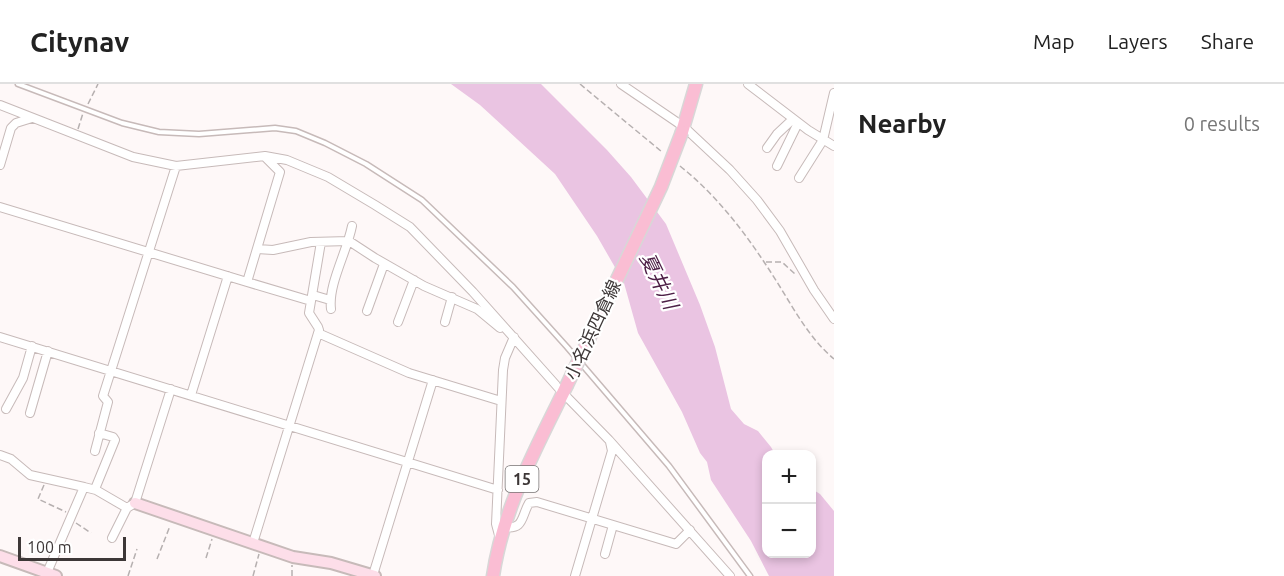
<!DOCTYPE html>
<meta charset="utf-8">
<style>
body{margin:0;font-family:Ubuntu,"Noto Sans JP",sans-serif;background:#f2f2f2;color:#222}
.controls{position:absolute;right:18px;bottom:18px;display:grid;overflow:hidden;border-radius:12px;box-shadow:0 3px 9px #0003}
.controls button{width:54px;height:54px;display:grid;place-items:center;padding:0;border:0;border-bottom:2px solid #e0e0e0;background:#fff;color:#222;font:30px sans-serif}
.scale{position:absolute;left:18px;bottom:15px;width:108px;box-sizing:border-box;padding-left:6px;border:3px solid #3d3737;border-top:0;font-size:16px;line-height:21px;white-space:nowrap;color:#3d3737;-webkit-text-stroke:4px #fff;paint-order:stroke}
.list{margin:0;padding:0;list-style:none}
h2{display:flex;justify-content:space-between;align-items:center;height:78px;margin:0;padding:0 24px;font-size:26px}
h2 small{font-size:20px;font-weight:400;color:#767676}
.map{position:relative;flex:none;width:834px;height:492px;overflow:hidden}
header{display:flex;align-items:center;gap:36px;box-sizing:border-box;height:84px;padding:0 30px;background:#fff;border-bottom:2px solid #e0e0e0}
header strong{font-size:28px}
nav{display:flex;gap:33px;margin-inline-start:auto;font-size:21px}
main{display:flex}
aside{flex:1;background:#fff}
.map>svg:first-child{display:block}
.water{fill:#eac4e2}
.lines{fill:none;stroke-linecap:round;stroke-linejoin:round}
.lane-casing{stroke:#c7bab9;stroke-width:7}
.street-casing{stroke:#c7bab9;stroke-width:10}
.secondary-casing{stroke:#c7bab9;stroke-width:14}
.primary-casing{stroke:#d8d7d7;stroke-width:15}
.path{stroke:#b6b0b0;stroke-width:1.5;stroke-dasharray:6 3;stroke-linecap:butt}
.lane{stroke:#fff;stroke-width:4}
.street{stroke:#fff;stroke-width:8}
.secondary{stroke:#fddee9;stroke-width:10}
.primary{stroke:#fabdd3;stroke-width:12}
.primary-bridge-casing{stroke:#d8d7d7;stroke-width:15;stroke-linecap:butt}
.primary-bridge{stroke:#fabdd3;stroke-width:12}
.labels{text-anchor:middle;stroke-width:4.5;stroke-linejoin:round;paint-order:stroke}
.shield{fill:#fff;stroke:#777373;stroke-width:1.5}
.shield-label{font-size:16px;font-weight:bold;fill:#3d3737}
.street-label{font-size:18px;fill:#3d3737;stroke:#fff}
.water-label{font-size:20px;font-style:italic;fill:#4e2047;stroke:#fff}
</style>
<header>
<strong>Citynav</strong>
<nav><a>Map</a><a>Layers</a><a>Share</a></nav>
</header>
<main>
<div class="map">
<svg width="834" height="492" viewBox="0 0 834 492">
<rect width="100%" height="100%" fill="#fef8f8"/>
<path class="water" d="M 451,0 L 541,0 L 607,66 L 631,93 L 666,140 L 700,221 L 715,263 L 731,325 L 744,340 L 758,347 L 771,363 L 775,370 L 766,370 L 766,470 L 812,470 L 812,405 L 820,410 L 834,427 L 834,492 L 769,492 L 751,457 L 711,396 L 707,378 L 700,369 L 682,328 L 638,249 L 624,199 L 597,152 L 555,90 L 480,21 Z"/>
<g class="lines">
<defs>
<path id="lane" d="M 18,0 L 122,39 L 159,48 L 199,50 L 275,44 L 296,47 L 325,59 L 366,80 L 422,116 L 513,203 L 567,263 L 669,382 L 750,492"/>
<path id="street" d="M 621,0 L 684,43 L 730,86 L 757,116 L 780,147 L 814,206 L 834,235
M 748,0 L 808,46 L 834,62
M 0,21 L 133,73 L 176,82 L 265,72 L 287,76 L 328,93 L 375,121 L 410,143 L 473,208 L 563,309 L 609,356 L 730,492
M 767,64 L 777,50 L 793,35
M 0,81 L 11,44 L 16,39 L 32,34
M 777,82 L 798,39
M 799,94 L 823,56 L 834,9
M 0,123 L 247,198 L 280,88 L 265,73
M 257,165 L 273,166 L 311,158 L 349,157 L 375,174 L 424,202 L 477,225 L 500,244
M 247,198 L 311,217
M 313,211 L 330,216
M 331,225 C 328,200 347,168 352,142
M 367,227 L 384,180
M 398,238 L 414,196
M 445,238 L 452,213
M 318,249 L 409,289 L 501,317
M 0,253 L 498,406
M 191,311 L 228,192
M 6,325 L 23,294 L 32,262
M 30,329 L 48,267
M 95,367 L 108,318 L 103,312 L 176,82
M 0,371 L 11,375 L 30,391 L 84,403 L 49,484 L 48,492
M 84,403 L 96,406 L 127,424
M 95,405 L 115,356 L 113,353 L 99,349
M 504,443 C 524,446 521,433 529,419 L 537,418 L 676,460 L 690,446
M 112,454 L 127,424 L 135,419 L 171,305
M 500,455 L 496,440 L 503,286 L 505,274 L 514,253
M 253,459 L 319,246 L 318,243 L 309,229 L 321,158
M 605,470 L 613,441
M 373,491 L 433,296
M 575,492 L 612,367 L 610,358"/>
<path id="secondary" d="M 135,419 L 293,473 L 331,479 L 375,492
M 0,472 L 56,492"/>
<path id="primary" d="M 682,48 L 696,0
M 493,492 C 503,424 536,364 566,303"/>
</defs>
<use href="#lane" class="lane-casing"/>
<use href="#street" class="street-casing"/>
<use href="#secondary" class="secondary-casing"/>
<use href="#primary" class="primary-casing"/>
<path class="path" d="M 580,0 L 662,68
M 88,20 L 98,0
M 78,45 L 83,29
M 680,82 C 720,114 750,155 777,198 C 794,225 809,254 834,275
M 766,178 L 782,178 L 795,190
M 44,401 L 38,415 L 66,428
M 76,439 L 91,449
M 206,474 L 212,455
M 157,475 L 170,442
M 128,492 L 137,465
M 253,492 L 259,470
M 292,492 L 292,481"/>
<use href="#lane" class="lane"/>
<use href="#street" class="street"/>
<use href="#secondary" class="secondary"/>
<use href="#primary" class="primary"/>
<defs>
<path id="primary-bridge" d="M 566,303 L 661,103 L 682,48"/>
</defs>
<use href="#primary-bridge" class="primary-bridge-casing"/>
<use href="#primary-bridge" class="primary-bridge"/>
</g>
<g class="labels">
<rect class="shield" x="505.5" y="382" width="33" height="26" rx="4.5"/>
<g class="shield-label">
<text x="522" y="401">15</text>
</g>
<g class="street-label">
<text transform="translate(593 246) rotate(-65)" y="6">小名浜四倉線</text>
</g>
<g class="water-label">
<text transform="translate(659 197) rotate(64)" y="7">夏井川</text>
</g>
</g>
</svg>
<div class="controls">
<button>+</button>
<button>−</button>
</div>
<div class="scale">100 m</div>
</div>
<aside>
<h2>Nearby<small>0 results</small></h2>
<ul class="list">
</ul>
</aside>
</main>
